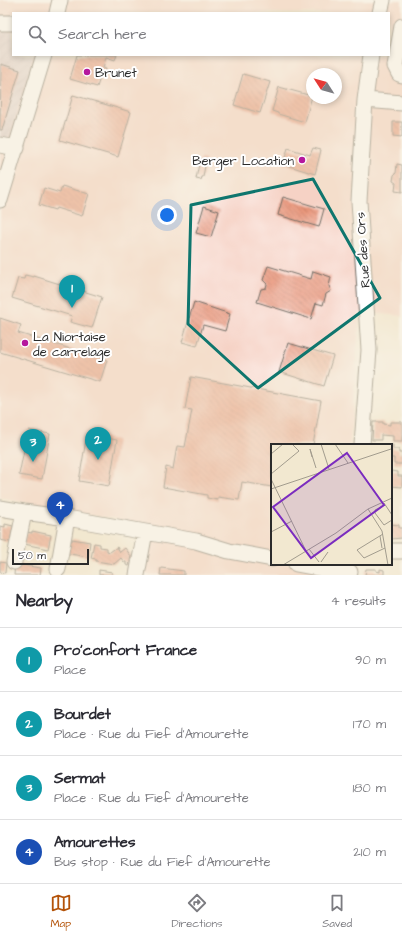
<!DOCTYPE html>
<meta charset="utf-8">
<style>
body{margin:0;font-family:"Architects Daughter",sans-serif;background:#f7f7f7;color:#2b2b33}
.compass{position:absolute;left:306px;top:68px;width:36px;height:36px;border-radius:50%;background:#fff;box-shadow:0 2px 6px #0003;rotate:306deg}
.scale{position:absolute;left:12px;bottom:10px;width:77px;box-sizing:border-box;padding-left:4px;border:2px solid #2b2b2b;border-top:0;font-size:11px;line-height:14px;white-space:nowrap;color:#2b2b2b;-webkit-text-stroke:3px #fff;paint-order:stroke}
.you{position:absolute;left:167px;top:215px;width:14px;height:14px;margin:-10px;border:3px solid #fff;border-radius:50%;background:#1a73e8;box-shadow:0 0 0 6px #1a73e833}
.badge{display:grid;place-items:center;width:26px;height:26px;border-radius:50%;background:#b45309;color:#fff;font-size:13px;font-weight:700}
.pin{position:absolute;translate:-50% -33px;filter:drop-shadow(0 1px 2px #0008)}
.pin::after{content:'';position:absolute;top:21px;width:14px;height:12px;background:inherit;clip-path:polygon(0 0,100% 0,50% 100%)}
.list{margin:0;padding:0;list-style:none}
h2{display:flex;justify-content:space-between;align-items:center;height:52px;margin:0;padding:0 16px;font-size:17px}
h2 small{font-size:13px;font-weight:400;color:#7c7c81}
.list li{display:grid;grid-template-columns:26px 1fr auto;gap:12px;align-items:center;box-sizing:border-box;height:64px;padding:0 16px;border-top:1px solid #e1e1e2}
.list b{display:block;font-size:15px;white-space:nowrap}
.list p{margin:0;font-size:13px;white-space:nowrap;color:#7c7c81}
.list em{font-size:13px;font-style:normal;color:#7c7c81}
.icon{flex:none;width:22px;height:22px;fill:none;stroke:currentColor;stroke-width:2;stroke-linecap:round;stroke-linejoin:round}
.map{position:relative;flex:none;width:402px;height:575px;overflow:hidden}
.search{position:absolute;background:#fff;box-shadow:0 2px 6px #0003;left:12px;right:12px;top:12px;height:44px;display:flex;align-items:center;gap:10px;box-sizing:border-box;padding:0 14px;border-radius:0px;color:#7c7c81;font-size:15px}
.sheet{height:308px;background:#fff}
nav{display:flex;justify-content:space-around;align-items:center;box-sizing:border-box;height:56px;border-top:1px solid #e1e1e2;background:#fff;font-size:11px;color:#7c7c81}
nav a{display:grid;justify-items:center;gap:2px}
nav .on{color:#b45309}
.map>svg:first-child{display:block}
.built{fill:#f6d2c5;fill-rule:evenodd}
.industrial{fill:url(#industrial-furrows)}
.building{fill:url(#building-back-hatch)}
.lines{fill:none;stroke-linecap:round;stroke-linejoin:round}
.minor-casing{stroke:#716d65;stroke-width:17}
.minor{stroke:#fff;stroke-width:15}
.marked{fill:none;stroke:#0f766e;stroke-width:3;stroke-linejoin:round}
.poi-dot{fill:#b5179e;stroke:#fff;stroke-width:1.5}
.labels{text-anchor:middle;stroke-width:4;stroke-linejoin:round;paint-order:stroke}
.poi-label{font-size:13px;fill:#2b2b2b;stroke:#fff;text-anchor:start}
.street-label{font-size:13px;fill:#2b2b2b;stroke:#fff}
.inset-road{fill:none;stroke:#a29c8e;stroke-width:1}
.view{fill:#7b2cbf;fill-opacity:0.15;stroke:#7b2cbf;stroke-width:2}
.inset-edge{fill:none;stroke:#2b2b2b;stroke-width:2}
</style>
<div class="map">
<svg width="402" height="575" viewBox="0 0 402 575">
<defs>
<pattern id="industrial-furrows" width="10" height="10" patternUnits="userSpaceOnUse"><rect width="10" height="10" fill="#d1bfbf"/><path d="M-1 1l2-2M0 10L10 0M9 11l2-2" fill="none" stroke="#b4a4a4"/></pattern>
<pattern id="building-back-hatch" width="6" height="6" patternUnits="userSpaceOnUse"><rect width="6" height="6" fill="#e9957a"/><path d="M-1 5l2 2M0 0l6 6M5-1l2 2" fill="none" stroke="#bd7a64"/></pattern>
</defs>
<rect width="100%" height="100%" fill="#fff"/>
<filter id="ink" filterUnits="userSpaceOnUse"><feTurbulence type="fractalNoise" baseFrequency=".025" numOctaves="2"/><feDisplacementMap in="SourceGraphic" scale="8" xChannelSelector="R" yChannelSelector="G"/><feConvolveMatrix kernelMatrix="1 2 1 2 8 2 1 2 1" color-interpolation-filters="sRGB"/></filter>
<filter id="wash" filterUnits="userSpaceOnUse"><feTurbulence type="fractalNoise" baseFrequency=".012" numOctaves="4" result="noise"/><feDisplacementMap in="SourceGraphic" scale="16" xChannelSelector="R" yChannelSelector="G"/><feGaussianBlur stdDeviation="0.9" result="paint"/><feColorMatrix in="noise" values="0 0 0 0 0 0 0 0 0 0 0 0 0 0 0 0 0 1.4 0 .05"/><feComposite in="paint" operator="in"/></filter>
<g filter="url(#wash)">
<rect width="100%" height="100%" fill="#f2e8d0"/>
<path class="built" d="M 0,0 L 402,0 L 402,316 L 360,312 L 350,445 L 272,445 L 272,564 L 340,564 L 339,575 L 144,575 L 152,527 L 0,498 ZM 13,13 L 389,13 L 389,55 L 13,55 ZM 312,74 L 336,74 L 336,98 L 312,98 Z"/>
<path class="industrial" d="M 0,31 L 13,31 L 13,55 L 34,55 L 10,137 L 2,139 L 0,144 Z"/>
<g id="blocks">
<path class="building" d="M 77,55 L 117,55 L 115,60 L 106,57 L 103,68 L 106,69 L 104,76 L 101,75 L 97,87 L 70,79 Z
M 1,64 L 20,70 L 2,130 L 0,130 Z
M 243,74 L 270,82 L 260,113 L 234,105 Z
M 279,87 L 312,96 L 305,122 L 278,114 L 278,113 L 272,111 Z
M 73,95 L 131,112 L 118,157 L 60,140 Z
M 393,122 L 402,122 L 402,137 L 393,136 Z
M 288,148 L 310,155 L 313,148 L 321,150 L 315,174 L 283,164 Z
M 200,159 L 206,160 L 203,177 L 202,177 L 201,180 L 196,179 Z
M 397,164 L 402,165 L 402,192 L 395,191 L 396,183 L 393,181 L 394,175 L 396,173 Z
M 62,186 L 89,194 L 82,216 L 56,208 L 55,210 L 39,205 L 44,188 L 60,193 Z
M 283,197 L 324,209 L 319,227 L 278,215 Z
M 204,206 L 219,211 L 211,237 L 196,233 Z
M 268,266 L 311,279 L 313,271 L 331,277 L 329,286 L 331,291 L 326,294 L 323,305 L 316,303 L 311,319 L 257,302 L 261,289 L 266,288 L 267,284 L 263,280 Z
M 25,275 L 34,277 L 34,276 L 102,297 L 92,328 L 70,322 L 72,316 L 12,298 L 18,278 L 24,279 Z
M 194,302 L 230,314 L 225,331 L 203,325 L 197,346 L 182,342 Z
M 0,318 L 21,325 L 18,333 L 107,360 L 100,382 L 0,352 Z
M 288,343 L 333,356 L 324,386 L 279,372 Z
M 191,377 L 321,401 L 313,445 L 272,445 L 272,487 L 242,482 L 239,500 L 218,497 L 218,500 L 207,498 L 207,495 L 163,487 L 166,467 L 173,469 L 177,446 L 185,447 L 192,410 L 185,409 Z
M 373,422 L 383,422 L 383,424 L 390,425 L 390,422 L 402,422 L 402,441 L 393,441 L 393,436 L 381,435 L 381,440 L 372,440 Z
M 29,430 L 50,434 L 42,479 L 19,475 L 25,445 Z
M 87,434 L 117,440 L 109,486 L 79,481 Z
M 391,445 L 393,445 L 393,449 L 399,449 L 399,453 L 402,453 L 402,464 L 394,464 L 394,458 L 391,458 Z
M 391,471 L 398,472 L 398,476 L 402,476 L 402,487 L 391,486 Z
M 5,524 L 13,526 L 10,542 L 0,540 L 0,526 L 5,527 Z
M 391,524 L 399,525 L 399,528 L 402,528 L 402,538 L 391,539 Z
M 32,531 L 51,535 L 48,549 L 24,544 L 26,532 L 32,533 Z
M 72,539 L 90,542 L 88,557 L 64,553 L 66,541 L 72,541 Z
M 94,543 L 100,544 L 100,547 L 107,548 L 107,551 L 110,552 L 117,547 L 120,552 L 125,548 L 131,556 L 129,566 L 126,565 L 126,562 L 124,562 L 121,558 L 114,564 L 96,561 L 96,559 L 91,558 Z
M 0,562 L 6,563 L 5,573 L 0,572 Z
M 15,564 L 41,568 L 40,575 L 14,575 Z
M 161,568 L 184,571 L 184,575 L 160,575 Z
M 366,569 L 376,569 L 376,571 L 380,572 L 380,569 L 384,570 L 384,575 L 365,575 Z
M 99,570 L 112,572 L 112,575 L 99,575 Z"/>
</g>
</g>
<g filter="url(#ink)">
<use href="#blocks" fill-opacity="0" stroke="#716d65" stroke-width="1"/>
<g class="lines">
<defs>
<path id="minor" d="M 57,13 L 60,0
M 380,13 L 383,0
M 0,23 L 13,23
M 402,26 L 395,66 L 399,74 L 402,75
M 365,100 L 402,103
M 0,145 L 17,148
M 0,200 L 44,55
M 362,445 L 369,350 L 359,201 L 365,100 L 371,55
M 0,508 L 24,512 L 67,518 L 196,541 L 229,551 L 272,559
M 391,551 L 402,551
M 14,562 L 24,512
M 296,564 L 328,570 L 350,572
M 58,569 L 67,518
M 137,575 L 145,532"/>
</defs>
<use href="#minor" class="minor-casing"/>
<use href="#minor" class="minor"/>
</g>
</g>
<path d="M0 0H402V575H0ZM 313,179 L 380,298 L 258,388 L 188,324 L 191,205 Z" fill="#f2e8d0" fill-opacity=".55" fill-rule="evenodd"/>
<path class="marked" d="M 313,179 L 380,298 L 258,388 L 188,324 L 191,205 Z"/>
<g class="poi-dot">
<circle cx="87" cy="72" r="4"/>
<circle cx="302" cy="160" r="4"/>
<circle cx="25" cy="343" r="4"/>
</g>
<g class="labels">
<g class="poi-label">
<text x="95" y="77">Brunet</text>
<text x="294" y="165" text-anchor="end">Berger Location</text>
<text x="33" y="341">La Niortaise<tspan x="33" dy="15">de carrelage</tspan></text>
</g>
<g class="street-label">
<text transform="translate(362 250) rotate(-94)" y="5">Rue des Ors</text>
</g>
</g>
<g transform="translate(271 444)">
<rect width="121" height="121" fill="#f2e8d0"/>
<path class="inset-road" d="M 50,0 L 58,25M 64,0 L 77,19M 0,10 L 12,0M 41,13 L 39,5 L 45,24M 0,30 L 28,7 L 21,0M 0,35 L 35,107M 0,45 L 120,5M 113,59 L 121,71M 114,61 L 104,66 L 104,69 L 113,81 L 121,76M 97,65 L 111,87 L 117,121M 0,88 L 21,77M 112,90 L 86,106 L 93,114 L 114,104M 109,92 L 111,104M 38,105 L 48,118M 50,118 L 57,108M 12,121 L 65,89 L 97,65 L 121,54"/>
<path class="view" d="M 76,9 L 113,61 L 40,114 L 2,63 Z"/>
<rect width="121" height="121" class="inset-edge"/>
</g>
</svg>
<svg class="compass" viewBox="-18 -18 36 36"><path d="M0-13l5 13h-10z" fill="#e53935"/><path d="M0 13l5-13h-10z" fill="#7c7c81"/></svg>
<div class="scale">50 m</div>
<div class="you"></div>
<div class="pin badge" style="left:72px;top:308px;background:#0f9aa8">1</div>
<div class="pin badge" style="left:98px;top:460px;background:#0f9aa8">2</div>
<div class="pin badge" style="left:33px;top:462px;background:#0f9aa8">3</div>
<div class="pin badge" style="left:60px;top:525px;background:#1a4fb4">4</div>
<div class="search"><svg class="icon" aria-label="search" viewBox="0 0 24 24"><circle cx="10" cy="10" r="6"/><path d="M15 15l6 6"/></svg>Search here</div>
</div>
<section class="sheet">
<h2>Nearby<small>4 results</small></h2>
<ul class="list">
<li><span class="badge" style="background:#0f9aa8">1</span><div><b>Pro'confort France</b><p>Place</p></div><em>90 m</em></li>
<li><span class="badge" style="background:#0f9aa8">2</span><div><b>Bourdet</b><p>Place · Rue du Fief d'Amourette</p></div><em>170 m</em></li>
<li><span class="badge" style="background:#0f9aa8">3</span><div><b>Sermat</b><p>Place · Rue du Fief d'Amourette</p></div><em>180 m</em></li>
<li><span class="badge" style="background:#1a4fb4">4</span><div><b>Amourettes</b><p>Bus stop · Rue du Fief d'Amourette</p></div><em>210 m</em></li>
</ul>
</section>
<nav>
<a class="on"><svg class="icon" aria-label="map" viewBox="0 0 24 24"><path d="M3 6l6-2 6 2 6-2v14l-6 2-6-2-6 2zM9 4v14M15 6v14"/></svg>Map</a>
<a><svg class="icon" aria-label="directions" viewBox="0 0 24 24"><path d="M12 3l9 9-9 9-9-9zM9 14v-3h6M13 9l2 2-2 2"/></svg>Directions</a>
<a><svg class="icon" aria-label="saved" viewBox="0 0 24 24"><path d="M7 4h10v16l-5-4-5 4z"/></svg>Saved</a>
</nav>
